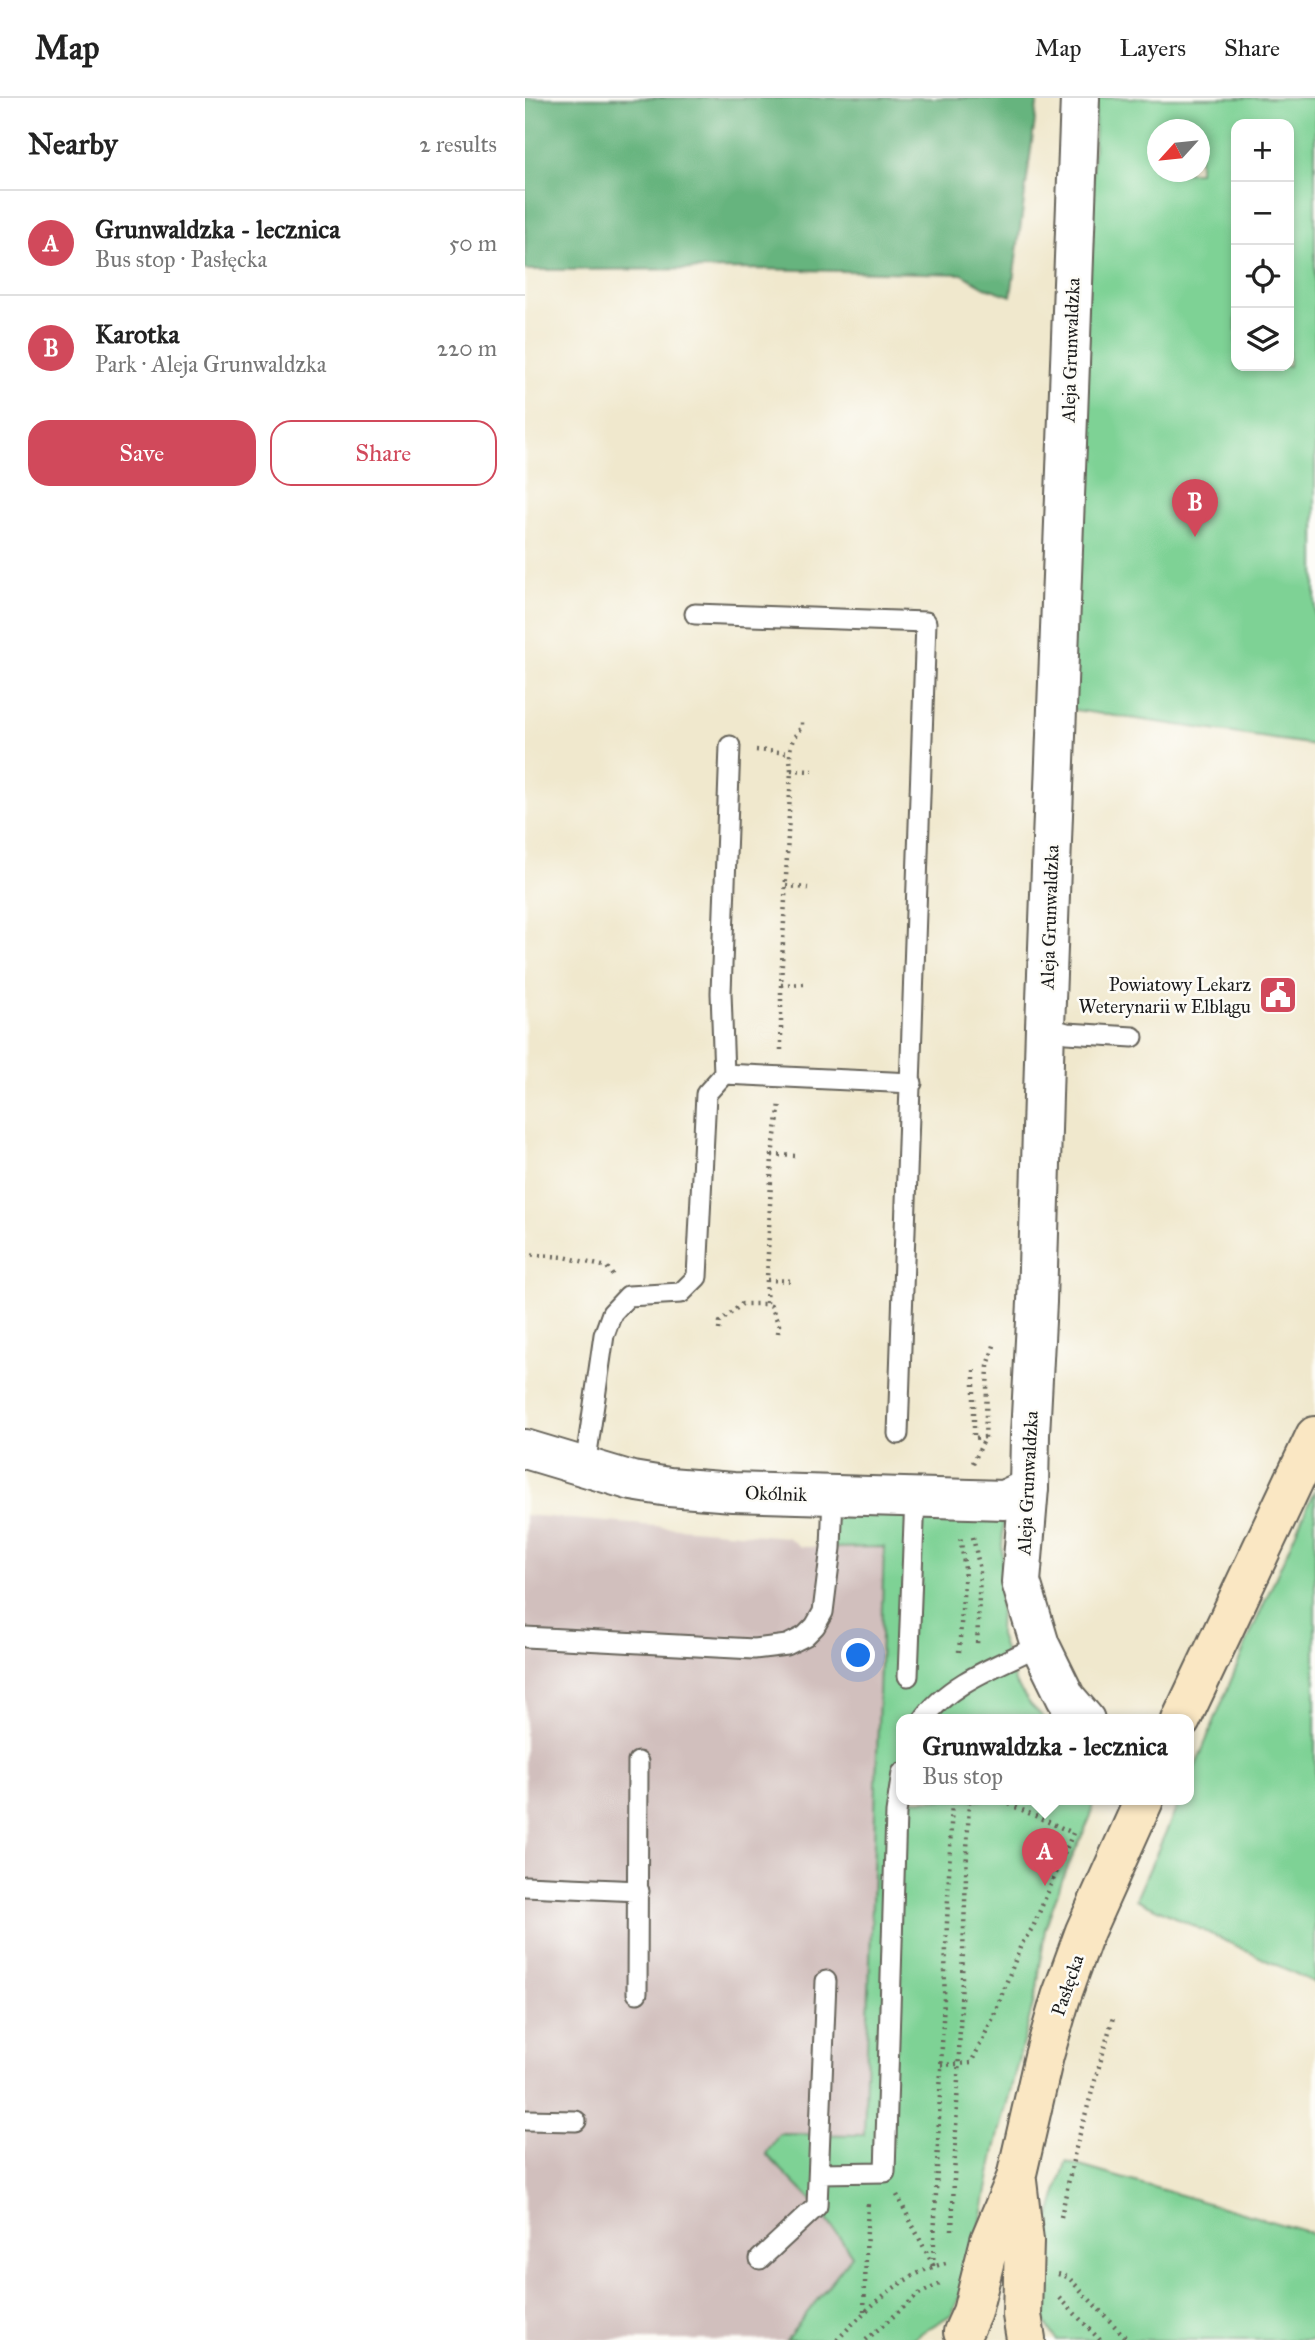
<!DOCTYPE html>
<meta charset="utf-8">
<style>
body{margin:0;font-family:"IM FELL Great Primer",serif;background:#f2f2f2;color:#222}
.controls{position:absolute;right:21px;top:21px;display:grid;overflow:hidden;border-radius:14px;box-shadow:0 4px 10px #0003}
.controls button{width:63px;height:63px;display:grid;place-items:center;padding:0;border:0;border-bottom:2px solid #e0e0e0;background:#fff;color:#222;font:35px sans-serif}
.compass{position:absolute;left:622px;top:21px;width:63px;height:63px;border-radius:50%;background:#fff;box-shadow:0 4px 10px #0003;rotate:243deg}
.you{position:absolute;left:334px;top:1558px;width:24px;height:24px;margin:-18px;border:5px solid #fff;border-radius:50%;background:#1a73e8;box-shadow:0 0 0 10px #1a73e833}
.badge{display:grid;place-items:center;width:46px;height:46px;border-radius:50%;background:#d1495b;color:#fff;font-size:23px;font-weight:700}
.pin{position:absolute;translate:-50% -58px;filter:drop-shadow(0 2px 4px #0008)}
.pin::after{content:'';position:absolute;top:37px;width:24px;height:21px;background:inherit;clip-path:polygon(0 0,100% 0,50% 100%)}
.popup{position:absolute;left:371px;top:1616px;width:298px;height:91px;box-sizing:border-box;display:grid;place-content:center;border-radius:14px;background:#fff;filter:drop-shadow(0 2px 5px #0005);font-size:23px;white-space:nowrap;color:#767676}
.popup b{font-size:26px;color:#222}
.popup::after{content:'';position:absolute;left:50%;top:100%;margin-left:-14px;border:14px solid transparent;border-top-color:#fff}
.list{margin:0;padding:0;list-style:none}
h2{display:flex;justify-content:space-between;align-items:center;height:91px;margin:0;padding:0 28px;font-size:30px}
h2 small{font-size:23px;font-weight:400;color:#767676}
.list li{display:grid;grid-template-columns:46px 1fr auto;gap:21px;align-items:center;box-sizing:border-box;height:105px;padding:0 28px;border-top:2px solid #e0e0e0}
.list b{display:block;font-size:26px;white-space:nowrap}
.list p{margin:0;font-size:23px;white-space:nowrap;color:#767676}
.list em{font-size:23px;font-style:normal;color:#767676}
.actions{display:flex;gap:14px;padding:21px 28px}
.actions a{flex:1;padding:16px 0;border:2px solid #d1495b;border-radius:21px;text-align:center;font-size:24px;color:#d1495b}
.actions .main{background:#d1495b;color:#fff}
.icon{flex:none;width:38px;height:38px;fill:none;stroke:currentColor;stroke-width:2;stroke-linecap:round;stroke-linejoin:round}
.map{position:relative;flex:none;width:790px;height:2242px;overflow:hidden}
header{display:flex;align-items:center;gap:42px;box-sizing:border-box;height:98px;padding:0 35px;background:#fff;border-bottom:2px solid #e0e0e0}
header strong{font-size:33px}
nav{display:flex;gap:38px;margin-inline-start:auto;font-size:24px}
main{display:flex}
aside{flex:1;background:#fff}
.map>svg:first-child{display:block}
.industrial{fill:#d1bfbd}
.green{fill:#7ed295;stroke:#4d7758;stroke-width:2;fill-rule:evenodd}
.forest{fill:#66b47e;stroke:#41684d;stroke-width:2}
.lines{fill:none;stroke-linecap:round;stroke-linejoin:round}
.service-casing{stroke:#66635a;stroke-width:23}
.minor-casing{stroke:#66635a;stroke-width:42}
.tertiary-casing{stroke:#66635a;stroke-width:42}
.secondary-casing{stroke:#66635a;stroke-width:42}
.path{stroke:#66635a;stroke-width:4.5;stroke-dasharray:2 5;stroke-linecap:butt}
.service{stroke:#fff;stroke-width:19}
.minor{stroke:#fff;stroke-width:38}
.tertiary{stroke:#fff;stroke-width:38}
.secondary{stroke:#fae7c3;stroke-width:38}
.labels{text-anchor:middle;stroke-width:5;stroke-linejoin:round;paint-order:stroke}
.street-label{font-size:19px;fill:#1c1c1c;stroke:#fdfcf7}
.poi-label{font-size:19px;fill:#1c1c1c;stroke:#fdfcf7;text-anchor:end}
</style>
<header>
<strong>Map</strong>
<nav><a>Map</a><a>Layers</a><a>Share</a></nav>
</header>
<main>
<aside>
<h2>Nearby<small>2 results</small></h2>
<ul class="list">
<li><span class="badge">A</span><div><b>Grunwaldzka - lecznica</b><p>Bus stop · Pasłęcka</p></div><em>50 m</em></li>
<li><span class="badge">B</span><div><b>Karotka</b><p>Park · Aleja Grunwaldzka</p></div><em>220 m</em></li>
</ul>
<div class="actions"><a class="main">Save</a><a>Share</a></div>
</aside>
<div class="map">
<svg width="790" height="2242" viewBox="0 0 790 2242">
<rect width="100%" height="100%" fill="#fdfcf7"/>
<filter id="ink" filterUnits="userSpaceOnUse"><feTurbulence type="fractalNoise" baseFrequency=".0143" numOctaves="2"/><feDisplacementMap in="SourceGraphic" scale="14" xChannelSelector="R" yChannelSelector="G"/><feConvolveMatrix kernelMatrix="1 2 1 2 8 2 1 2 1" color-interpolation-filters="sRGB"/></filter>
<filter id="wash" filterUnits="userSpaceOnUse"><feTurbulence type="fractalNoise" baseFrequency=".00686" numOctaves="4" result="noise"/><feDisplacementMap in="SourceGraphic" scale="28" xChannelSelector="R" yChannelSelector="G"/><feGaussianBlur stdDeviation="1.57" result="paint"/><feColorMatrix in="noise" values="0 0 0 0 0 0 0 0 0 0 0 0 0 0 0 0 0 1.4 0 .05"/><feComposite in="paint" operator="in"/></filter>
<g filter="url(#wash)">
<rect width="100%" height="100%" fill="#f0e8cd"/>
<path class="industrial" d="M 0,1417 L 262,1439 L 275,1449 L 359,1448 L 339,2038 L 295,2038 L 241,2056 L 292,2108 L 327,2157 L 261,2242 L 0,2242 Z"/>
<path class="green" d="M 571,0 L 790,0 L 790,647 L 542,611 ZM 711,26 L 764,26 L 764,268 L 711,268 ZM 632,32 L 674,32 L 674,74 L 632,74 Z
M 790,1391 L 790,1885 L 611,1801 L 655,1702 L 664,1702 L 664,1684 L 721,1546 Z
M 308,1397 L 479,1402 L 474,1537 L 491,1586 L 506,1607 L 521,1622 L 377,1622 L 377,1702 L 568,1702 L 566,1718 L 539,1777 L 520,1831 L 512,1891 L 470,2051 L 446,2174 L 427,2216 L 385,2242 L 261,2242 L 327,2157 L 292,2108 L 241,2056 L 254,2036 L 339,2037 L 359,1449 L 306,1450 Z
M 541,2064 L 790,2136 L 790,2242 L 531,2242 L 514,2213 L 513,2158 Z"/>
<path class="forest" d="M 0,0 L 513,0 L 486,198 L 460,189 L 437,176 L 234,171 L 0,172 Z"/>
</g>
<g filter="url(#ink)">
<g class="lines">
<defs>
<path id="service" d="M 170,516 L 401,524 L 373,1336
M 520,929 L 542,935 L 608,939
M 199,976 L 387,985
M 60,1369 L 79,1237 L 87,1215 L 103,1198 L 156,1195 L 172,1179 L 181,996 L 199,976 L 196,895 L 205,648
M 0,1539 L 229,1551 L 262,1547 L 280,1538 L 290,1528 L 298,1514 L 306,1450 L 308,1397
M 383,1578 L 390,1399
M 398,1622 C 424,1584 475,1567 515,1547
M 0,1788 L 114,1793
M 112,1895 L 113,1664
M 0,2022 L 51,2023
M 294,2075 L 360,2074 L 371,1715 L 377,1675
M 235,2161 L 292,2108 L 301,1883"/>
<path id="minor" d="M 0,1351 L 107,1383 L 144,1389 L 208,1394 L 479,1402 L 504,1390"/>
<path id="tertiary" d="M 555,0 L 520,929 L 512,1204 L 505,1337 L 504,1390 L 496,1484 L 515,1547 L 541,1600 L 560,1622"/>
<path id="secondary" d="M 656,1622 L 790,1338
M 492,2083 L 499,2143 L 497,2217 L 501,2241
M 438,2234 L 447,2214 L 465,2142 L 491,2080 L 519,1958 L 536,1899 L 560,1833 L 619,1702"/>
</defs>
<use href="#service" class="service-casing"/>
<use href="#minor" class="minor-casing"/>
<use href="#tertiary" class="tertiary-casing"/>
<use href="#secondary" class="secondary-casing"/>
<path class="path" d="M 231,652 L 265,655
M 266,672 L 288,673
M 261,788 L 283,790
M 256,887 L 279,886
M 256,952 L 256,887 L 266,672 C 264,653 264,642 277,629 L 277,622
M 247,1057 L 273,1058
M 0,1156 L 39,1159 L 82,1169 L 88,1178
M 242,1182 L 269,1183
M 194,1232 L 195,1224 L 217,1206 L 241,1206
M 253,1235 L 254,1227 L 246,1208 L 241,1206 L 247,1057 L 255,1006
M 449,1272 L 449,1340 L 460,1339
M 448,1365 L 460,1340 L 463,1268 L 470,1244
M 448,1439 L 455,1472 L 452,1548
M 434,1554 L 440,1471 L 435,1438
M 416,1967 L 446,1965 L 467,1922 L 496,1847 L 508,1829 L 548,1735 L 475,1702
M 372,2097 L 408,2167
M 536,2119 L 550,2053 L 589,1916
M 427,2132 L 444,1702
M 408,2168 L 427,1702
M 533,2176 L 543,2179 L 603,2242
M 535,2200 L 575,2242
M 339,2213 L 343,2103
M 312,2242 C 343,2210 376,2176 421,2165
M 341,2242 L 394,2196 L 415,2186"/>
<use href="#service" class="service"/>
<use href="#minor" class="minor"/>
<use href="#tertiary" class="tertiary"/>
<use href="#secondary" class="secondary"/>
</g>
</g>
<defs>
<symbol id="civic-square" viewBox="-11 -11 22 22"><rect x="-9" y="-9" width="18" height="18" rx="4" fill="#d1495b" stroke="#fdfcf7"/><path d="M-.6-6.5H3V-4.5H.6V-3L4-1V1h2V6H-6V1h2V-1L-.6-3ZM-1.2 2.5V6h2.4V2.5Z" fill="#fff"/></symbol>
</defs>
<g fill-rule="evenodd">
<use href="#civic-square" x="731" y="875" width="44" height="44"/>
</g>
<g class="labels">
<g class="street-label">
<text transform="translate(545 252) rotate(-88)" y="7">Aleja Grunwaldzka</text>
<text transform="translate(524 819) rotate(-88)" y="7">Aleja Grunwaldzka</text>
<text transform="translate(502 1385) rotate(-87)" y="7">Aleja Grunwaldzka</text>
<text transform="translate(251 1395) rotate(2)" y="7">Okólnik</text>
<text transform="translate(542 1887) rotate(-71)" y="7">Pasłęcka</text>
</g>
<g class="poi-label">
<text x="726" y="893">Powiatowy Lekarz<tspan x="726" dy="22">Weterynarii w Elblągu</tspan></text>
</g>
</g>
</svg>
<div class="controls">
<button>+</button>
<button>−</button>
<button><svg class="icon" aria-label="locate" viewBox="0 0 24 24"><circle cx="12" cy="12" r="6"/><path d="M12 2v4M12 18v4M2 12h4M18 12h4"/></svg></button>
<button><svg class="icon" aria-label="layers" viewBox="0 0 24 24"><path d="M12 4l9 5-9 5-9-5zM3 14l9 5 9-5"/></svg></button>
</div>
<svg class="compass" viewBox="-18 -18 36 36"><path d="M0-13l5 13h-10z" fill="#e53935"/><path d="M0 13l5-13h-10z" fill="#767676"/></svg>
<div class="you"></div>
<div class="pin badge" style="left:520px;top:1788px">A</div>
<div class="popup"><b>Grunwaldzka - lecznica</b>Bus stop</div>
<div class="pin badge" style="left:670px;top:439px">B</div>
</div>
</main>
